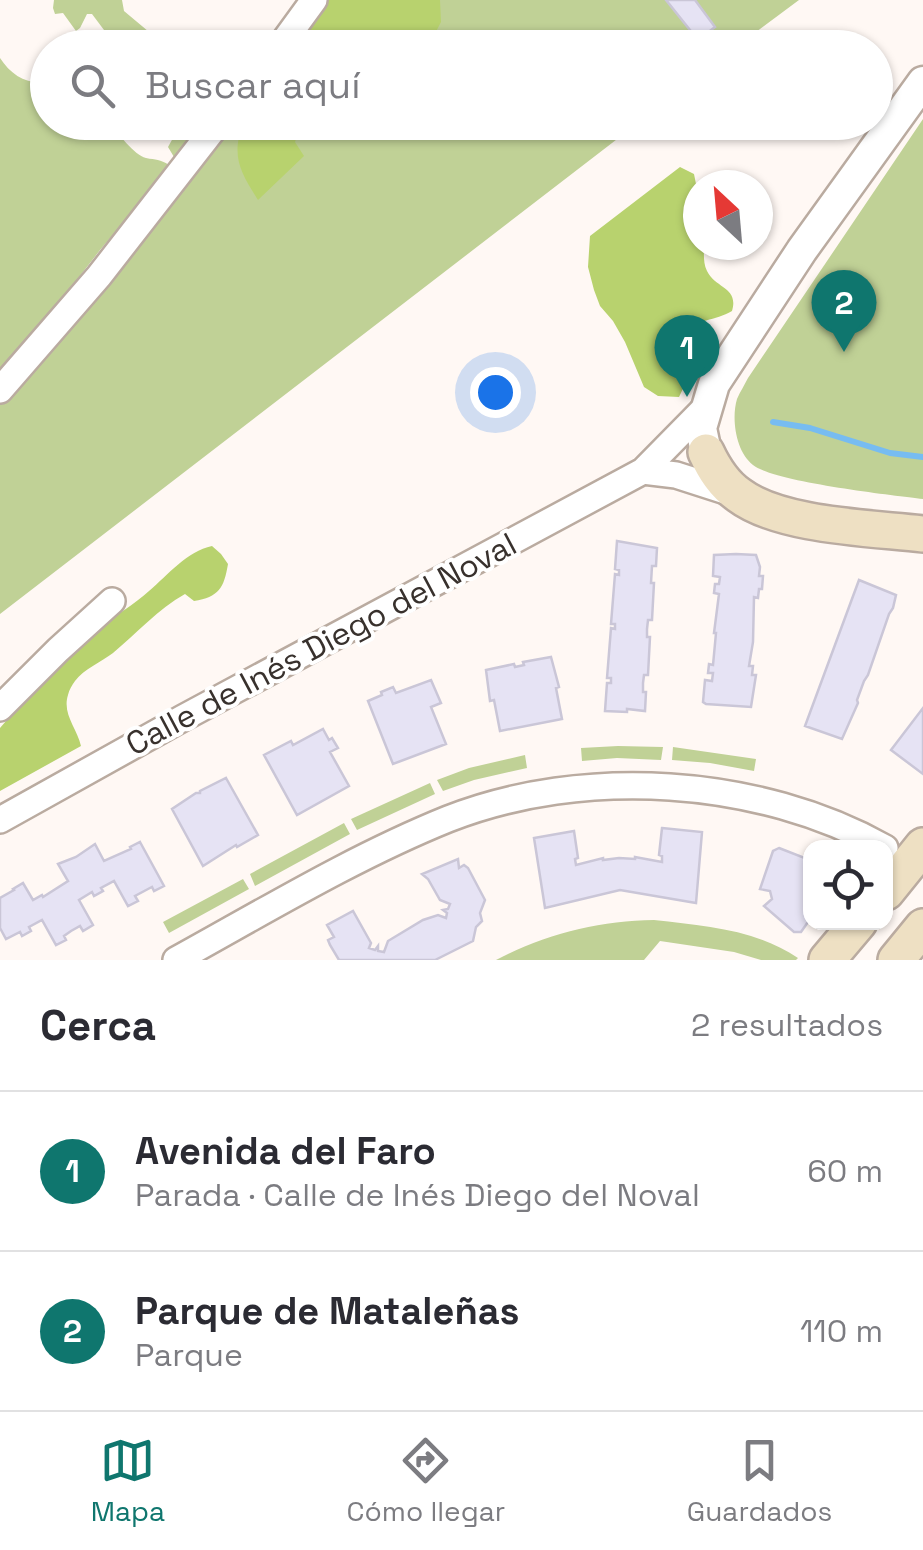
<!DOCTYPE html>
<html lang="es">
<meta charset="utf-8">
<style>
body{margin:0;font-family:"Space Grotesk",sans-serif;background:#f7f7f7;color:#2b2b33}
.controls{position:absolute;right:30px;bottom:30px;display:grid;overflow:hidden;border-radius:20px;box-shadow:0 2px 8px #0004}
.controls button{width:90px;height:90px;display:grid;place-items:center;padding:0;border:0;border-bottom:2px solid #e1e1e2;background:#fff;color:#2b2b33;font:50px sans-serif}
.compass{position:absolute;left:683px;top:170px;width:90px;height:90px;border-radius:50%;background:#fff;box-shadow:0 2px 8px #0004;rotate:334deg}
.you{position:absolute;left:495px;top:392px;width:35px;height:35px;margin:-25px;border:8px solid #fff;border-radius:50%;background:#1a73e8;box-shadow:0 0 0 15px #1a73e833}
.badge{display:grid;place-items:center;width:65px;height:65px;border-radius:50%;background:#0f766e;color:#fff;font-size:32px;font-weight:700}
.pin{position:absolute;translate:-50% -82px;filter:drop-shadow(0 2px 5px #0008)}
.pin::after{content:'';position:absolute;top:52px;width:35px;height:30px;background:inherit;clip-path:polygon(0 0,100% 0,50% 100%)}
.list{margin:0;padding:0;list-style:none}
h2{display:flex;justify-content:space-between;align-items:center;height:130px;margin:0;padding:0 40px;font-size:42px}
h2 small{font-size:32px;font-weight:400;color:#7c7c81}
.list li{display:grid;grid-template-columns:65px 1fr auto;gap:30px;align-items:center;box-sizing:border-box;height:160px;padding:0 40px;border-top:2px solid #e1e1e2}
.list b{display:block;font-size:38px;white-space:nowrap}
.list p{margin:0;font-size:32px;white-space:nowrap;color:#7c7c81}
.list em{font-size:32px;font-style:normal;color:#7c7c81}
.icon{flex:none;width:55px;height:55px;fill:none;stroke:currentColor;stroke-width:2;stroke-linecap:round;stroke-linejoin:round}
.map{position:relative;flex:none;width:923px;height:960px;overflow:hidden}
.search{position:absolute;background:#fff;box-shadow:0 2px 8px #0004;left:30px;right:30px;top:30px;height:110px;display:flex;align-items:center;gap:25px;box-sizing:border-box;padding:0 35px;border-radius:55px;color:#7c7c81;font-size:38px}
.sheet{height:450px;background:#fff}
nav{display:flex;justify-content:space-around;align-items:center;box-sizing:border-box;height:140px;border-top:2px solid #e1e1e2;background:#fff;font-size:28px;color:#7c7c81}
nav a{display:grid;justify-items:center;gap:5px}
nav .on{color:#0f766e}
.map>svg:first-child{display:block}
.green{fill:#c0d196}
.forest{fill:#b8d26e}
.lines{fill:none;stroke-linecap:round;stroke-linejoin:round}
.stream{stroke:#77bcf1;stroke-width:6}
.building{fill:#e6e3f4;stroke:#cac6d7;stroke-width:2.5}
.minor-casing{stroke:#baaba0;stroke-width:30}
.tertiary-casing{stroke:#baaba0;stroke-width:35}
.secondary-casing{stroke:#baaba0;stroke-width:40}
.minor{stroke:#fff;stroke-width:25}
.tertiary{stroke:#fff;stroke-width:30}
.secondary{stroke:#eee0c3;stroke-width:35}
.labels{text-anchor:middle;stroke-width:8;stroke-linejoin:round;paint-order:stroke}
.street-label{font-size:32px;fill:#38312d;stroke:#fff}
</style>
<div class="map">
<svg width="923" height="960" viewBox="0 0 923 960">
<rect width="100%" height="100%" fill="#fff8f4"/>
<path class="green" d="M 54,0 L 122,0 L 124,11 L 167,47 L 134,47 L 125,34 L 104,30 L 92,14 L 87,14 L 80,28 L 76,31 L 63,13 L 55,14 L 53,8 Z
M 321,0 L 799,0 L 736,47 L 287,48 Z
M 0,58 C 11,75 27,85 47,82 L 48,122 L 110,123 C 118,133 134,155 146,158 C 156,160 160,159 169,165 L 174,162 L 174,157 L 168,147 L 173,138 L 179,136 L 188,140 L 191,144 L 151,195 L 139,204 L 100,250 L 52,312 L 0,369 Z
M 923,119 L 923,499 C 891,495 774,482 753,465 C 736,452 731,419 737,399 C 740,392 745,384 748,378 Z
M 230,123 L 638,123 L 0,614 L 0,404 L 39,364 Z
M 618,746 L 663,747 L 661,760 L 617,758 L 582,761 L 581,748 Z
M 673,747 L 756,759 L 754,771 L 710,763 L 672,760 Z
M 525,755 L 527,768 L 474,780 L 443,791 L 437,780 L 469,768 Z
M 430,783 L 435,794 L 357,830 L 351,819 Z
M 344,823 L 350,834 L 255,886 L 250,874 Z
M 243,879 L 249,889 L 169,933 L 163,922 Z
M 654,920 C 705,926 755,929 798,958 L 796,960 L 761,960 L 734,952 L 660,941 L 644,960 L 496,960 C 545,934 599,921 654,920 Z"/>
<path class="forest" d="M 321,0 L 440,0 L 441,22 L 428,47 L 287,48 Z
M 243,123 L 305,123 L 298,133 L 295,142 L 304,156 L 258,200 C 240,171 231,157 243,123 Z
M 680,167 L 694,174 L 698,194 L 698,245 L 704,245 C 704,254 703,263 707,271 C 716,289 739,287 732,311 C 715,321 697,319 681,333 L 680,343 L 689,376 L 679,397 L 658,396 L 644,387 L 625,342 L 613,321 L 600,306 L 594,290 L 588,267 L 590,236 Z
M 212,546 L 221,554 L 228,564 C 224,588 219,597 194,601 L 185,594 C 158,609 137,633 113,653 C 101,662 84,669 75,681 C 72,685 69,690 68,695 C 62,714 77,728 81,746 L 0,791 L 0,728 C 31,692 63,658 99,628 C 115,615 134,605 149,591 C 168,575 187,551 212,546 Z"/>
<g class="lines">
<path class="stream" d="M 773,422 L 810,428 L 890,453 L 923,457"/>
</g>
<path class="building" d="M 666,0 L 695,0 L 715,27 L 698,40 Z
M 617,541 L 657,548 L 656,566 L 652,566 L 651,583 L 654,583 L 652,620 L 648,620 L 647,629 L 647,637 L 650,637 L 648,675 L 644,675 L 643,683 L 643,692 L 646,692 L 645,711 L 627,709 L 627,712 L 605,711 L 607,683 L 611,683 L 611,678 L 607,678 L 611,628 L 615,629 L 615,624 L 611,624 L 615,574 L 619,575 L 619,570 L 615,569 Z
M 736,554 L 756,555 L 760,567 L 759,576 L 763,576 L 762,589 L 759,589 L 758,598 L 754,597 L 753,642 L 749,666 L 753,666 L 752,675 L 756,675 L 751,707 L 706,704 L 703,702 L 705,680 L 712,681 L 713,673 L 708,673 L 709,664 L 713,665 L 716,633 L 714,633 L 719,594 L 714,593 L 715,584 L 719,584 L 720,577 L 713,576 L 714,555 Z
M 859,580 L 896,595 L 893,608 L 889,614 L 868,675 L 864,681 L 857,700 L 858,703 L 842,739 L 805,726 Z
M 551,657 L 559,687 L 556,688 L 562,719 L 500,731 L 494,700 L 490,701 L 486,670 L 514,664 L 515,667 L 524,665 L 523,662 Z
M 431,680 L 441,703 L 431,707 L 446,744 L 393,764 L 368,701 L 382,695 L 381,692 L 393,687 L 396,693 Z
M 923,708 L 923,774 L 891,750 Z
M 323,729 L 329,740 L 332,738 L 338,748 L 330,752 L 349,786 L 297,815 L 264,755 L 291,741 L 293,745 Z
M 226,778 L 258,835 L 237,847 L 236,845 L 203,866 L 172,809 L 196,793 L 200,793 L 200,791 Z
M 662,828 L 702,832 L 696,903 L 620,890 L 545,908 L 534,838 L 574,831 L 578,858 L 575,859 L 576,865 L 603,858 L 603,860 L 619,858 L 635,859 L 635,857 L 662,862 L 662,856 L 659,855 Z
M 140,842 L 164,886 L 154,891 L 152,887 L 148,889 L 135,896 L 138,901 L 128,906 L 114,881 L 101,888 L 103,891 L 94,896 L 92,892 L 79,900 L 93,925 L 83,931 L 80,926 L 71,931 L 64,936 L 66,940 L 56,945 L 42,920 L 29,927 L 31,931 L 22,936 L 20,932 L 6,939 L 0,928 L 0,898 L 14,890 L 13,889 L 23,883 L 33,900 L 42,895 L 43,897 L 68,881 L 58,864 L 76,857 L 95,844 L 104,861 L 131,849 L 130,847 Z
M 779,848 L 810,860 L 810,919 L 801,932 L 794,932 L 764,906 L 772,899 L 770,891 L 760,889 L 773,851 Z
M 458,859 L 459,868 L 464,865 L 468,868 L 485,900 L 480,913 L 482,921 L 476,927 L 473,941 L 435,960 L 339,960 L 330,945 L 328,940 L 334,937 L 327,925 L 353,911 L 371,943 L 369,948 L 375,950 L 378,946 L 378,951 L 384,952 L 388,941 L 423,920 L 438,915 L 446,918 L 447,913 L 443,910 L 448,909 L 450,904 L 440,900 L 428,879 L 422,874 Z"/>
<g class="lines">
<defs>
<path id="minor" d="M 279,48 L 314,0
M 0,390 L 99,276 L 219,122
M 643,471 L 676,475 L 735,494
M 0,708 L 58,650 L 112,601
M 0,820 L 183,718 L 643,471 L 706,407
M 176,960 C 265,911 354,857 448,819 C 583,766 759,777 885,848"/>
<path id="tertiary" d="M 706,452 L 701,428 L 714,384 L 802,250 L 923,82"/>
<path id="secondary" d="M 706,452 C 714,469 723,484 739,495 C 780,526 871,528 923,534
M 886,892 L 923,846
M 827,960 L 859,922
M 896,960 L 923,927"/>
</defs>
<use href="#minor" class="minor-casing"/>
<use href="#tertiary" class="tertiary-casing"/>
<use href="#secondary" class="secondary-casing"/>
<use href="#minor" class="minor"/>
<use href="#tertiary" class="tertiary"/>
<use href="#secondary" class="secondary"/>
</g>
<g class="labels">
<g class="street-label">
<text transform="translate(321 644) rotate(-28)" y="11">Calle de Inés Diego del Noval</text>
</g>
</g>
</svg>
<div class="controls">
<button><svg class="icon" aria-label="locate" viewBox="0 0 24 24"><circle cx="12" cy="12" r="6"/><path d="M12 2v4M12 18v4M2 12h4M18 12h4"/></svg></button>
</div>
<svg class="compass" viewBox="-18 -18 36 36"><path d="M0-13l5 13h-10z" fill="#e53935"/><path d="M0 13l5-13h-10z" fill="#7c7c81"/></svg>
<div class="you"></div>
<div class="pin badge" style="left:687px;top:397px">1</div>
<div class="pin badge" style="left:844px;top:352px">2</div>
<div class="search"><svg class="icon" aria-label="search" viewBox="0 0 24 24"><circle cx="10" cy="10" r="6"/><path d="M15 15l6 6"/></svg>Buscar aquí</div>
</div>
<section class="sheet">
<h2>Cerca<small>2 resultados</small></h2>
<ul class="list">
<li><span class="badge">1</span><div><b>Avenida del Faro</b><p>Parada · Calle de Inés Diego del Noval</p></div><em>60 m</em></li>
<li><span class="badge">2</span><div><b>Parque de Mataleñas</b><p>Parque</p></div><em>110 m</em></li>
</ul>
</section>
<nav>
<a class="on"><svg class="icon" aria-label="map" viewBox="0 0 24 24"><path d="M3 6l6-2 6 2 6-2v14l-6 2-6-2-6 2zM9 4v14M15 6v14"/></svg>Mapa</a>
<a><svg class="icon" aria-label="directions" viewBox="0 0 24 24"><path d="M12 3l9 9-9 9-9-9zM9 14v-3h6M13 9l2 2-2 2"/></svg>Cómo llegar</a>
<a><svg class="icon" aria-label="saved" viewBox="0 0 24 24"><path d="M7 4h10v16l-5-4-5 4z"/></svg>Guardados</a>
</nav>
